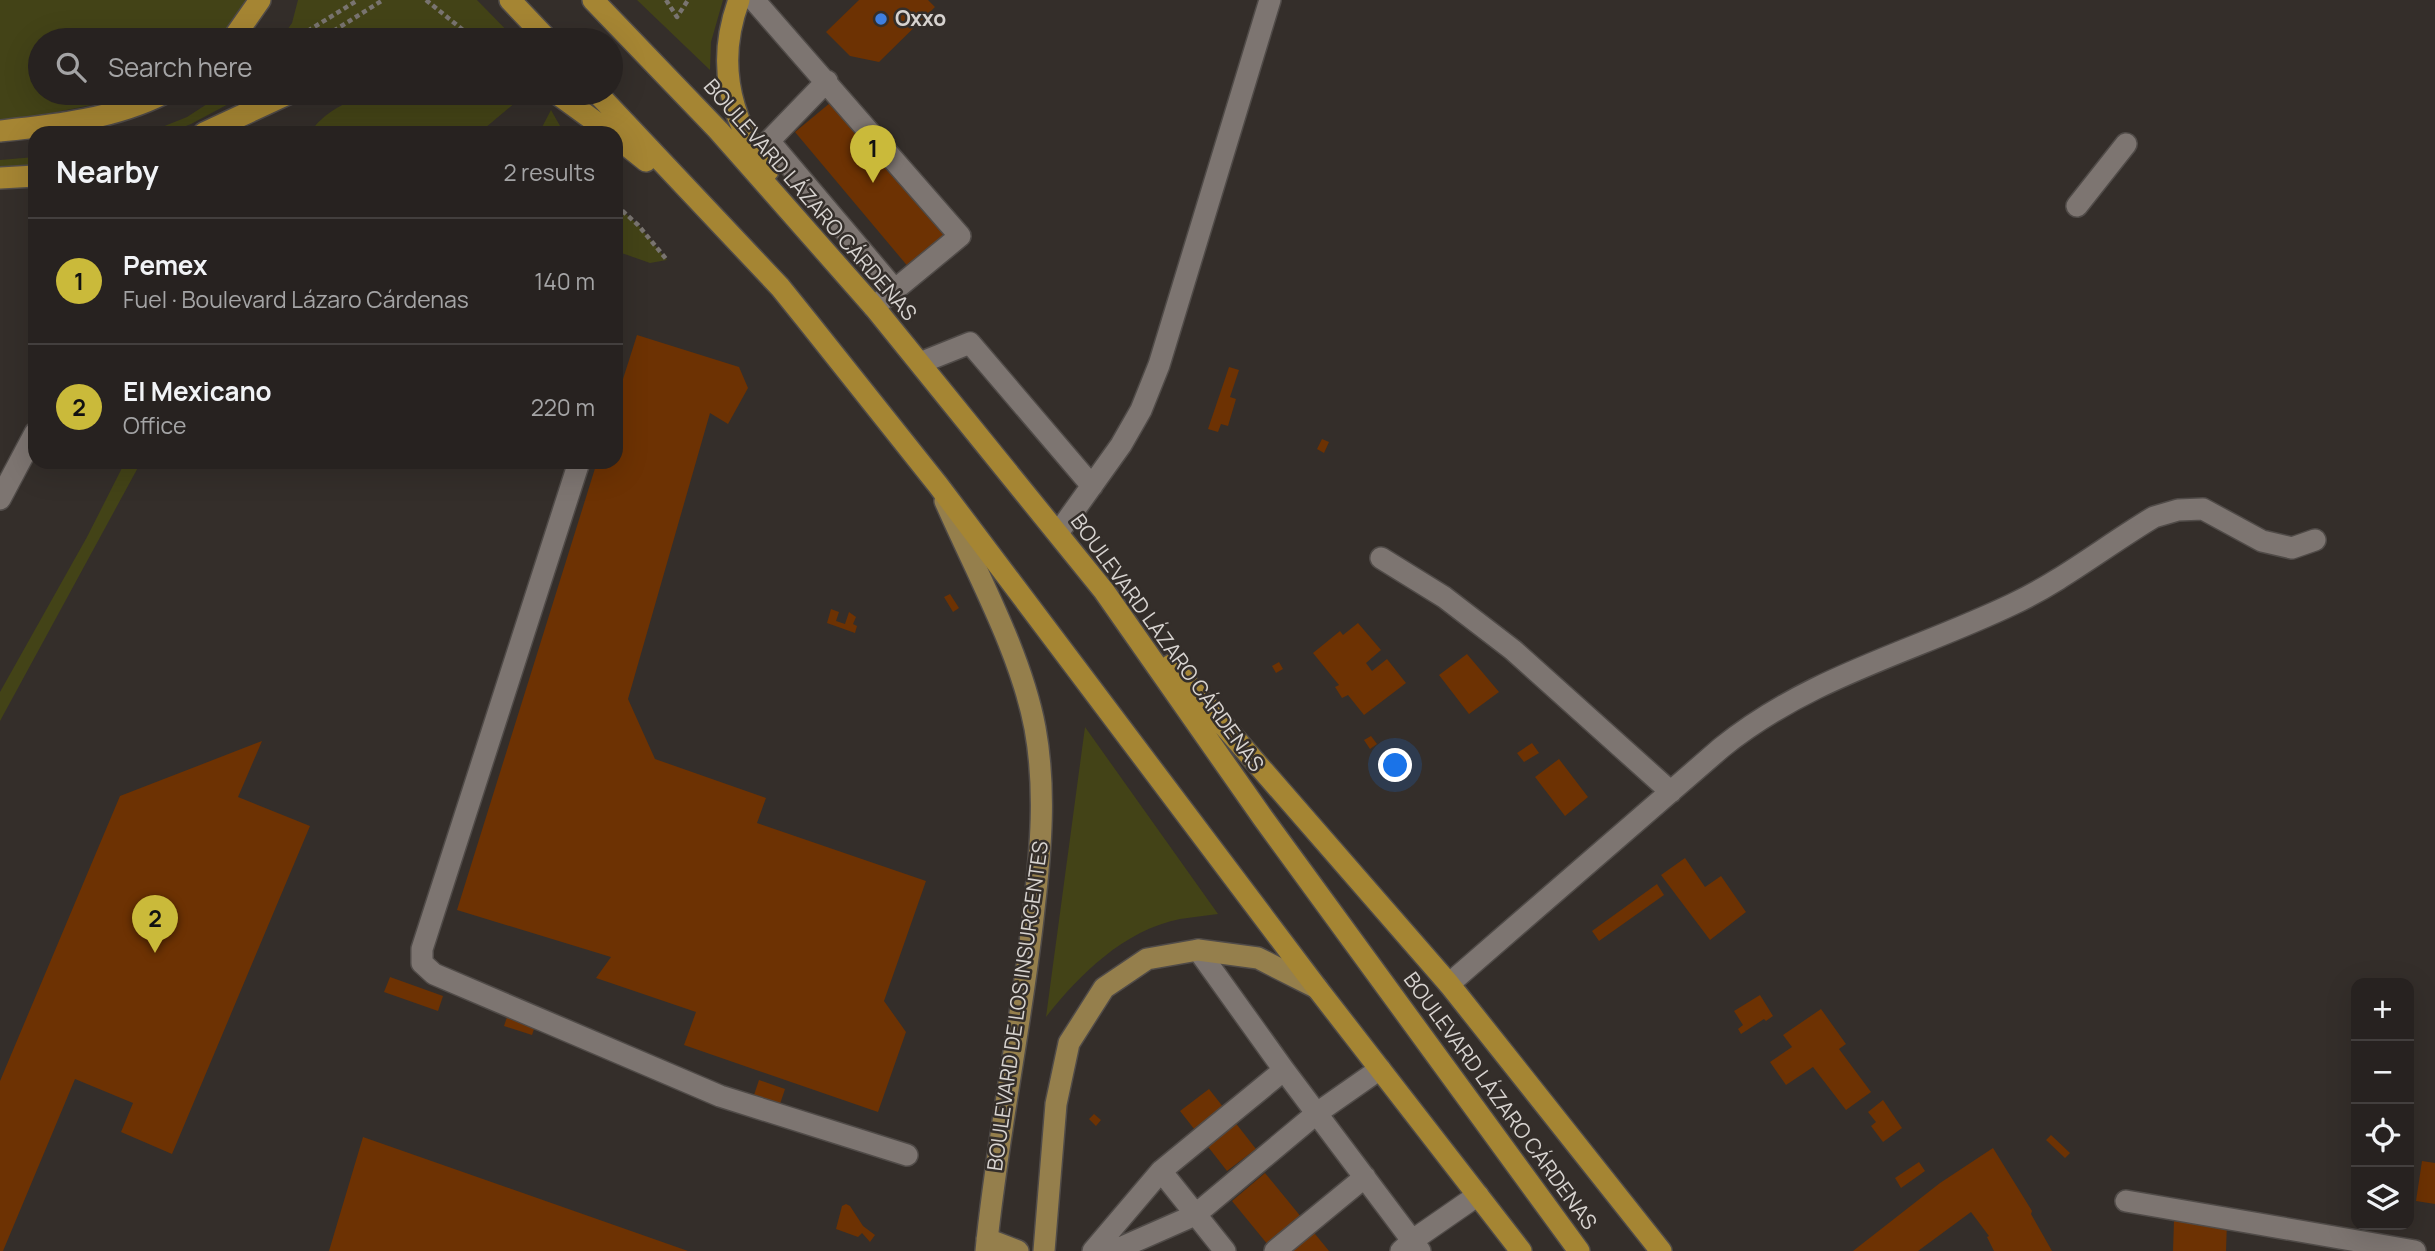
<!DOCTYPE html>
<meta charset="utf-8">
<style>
body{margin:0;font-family:Manrope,sans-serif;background:#2f2a29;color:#f1f3f6}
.controls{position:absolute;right:21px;bottom:21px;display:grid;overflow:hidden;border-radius:14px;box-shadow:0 7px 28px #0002}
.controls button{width:63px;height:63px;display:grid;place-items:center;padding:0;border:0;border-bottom:2px solid #433f3e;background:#272220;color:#f1f3f6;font:35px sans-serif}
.you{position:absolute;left:1396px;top:766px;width:24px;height:24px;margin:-18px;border:5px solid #fff;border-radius:50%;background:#1a73e8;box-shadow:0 0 0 10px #1a73e833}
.badge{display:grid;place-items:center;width:46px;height:46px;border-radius:50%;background:#caba3a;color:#111;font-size:23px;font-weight:700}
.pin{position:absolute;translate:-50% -58px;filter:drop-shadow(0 2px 4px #0008)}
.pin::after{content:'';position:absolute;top:37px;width:24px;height:21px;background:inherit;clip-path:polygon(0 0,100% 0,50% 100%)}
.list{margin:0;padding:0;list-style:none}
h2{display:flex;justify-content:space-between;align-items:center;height:91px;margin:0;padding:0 28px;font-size:30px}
h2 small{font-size:23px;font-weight:400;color:#a4a4a5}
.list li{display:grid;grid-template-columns:46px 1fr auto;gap:21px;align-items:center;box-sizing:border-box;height:126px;padding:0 28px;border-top:2px solid #433f3e}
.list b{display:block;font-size:26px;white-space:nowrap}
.list p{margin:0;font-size:23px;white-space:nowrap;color:#a4a4a5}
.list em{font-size:23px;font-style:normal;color:#a4a4a5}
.icon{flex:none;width:38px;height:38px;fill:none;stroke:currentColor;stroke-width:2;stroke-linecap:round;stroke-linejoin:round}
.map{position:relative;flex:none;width:2435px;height:1251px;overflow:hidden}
.search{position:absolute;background:#272220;box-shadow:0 7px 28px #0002;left:28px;top:28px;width:595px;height:77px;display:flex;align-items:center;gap:18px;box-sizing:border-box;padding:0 24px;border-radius:38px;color:#a4a4a5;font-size:26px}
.panel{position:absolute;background:#272220;box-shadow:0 7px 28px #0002;left:28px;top:126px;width:595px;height:343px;border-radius:21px}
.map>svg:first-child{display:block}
.green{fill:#434317}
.building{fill:#6d3203}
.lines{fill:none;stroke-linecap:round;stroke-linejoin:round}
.minor-casing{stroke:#504b48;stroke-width:24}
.major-casing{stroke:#504b48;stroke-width:24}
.highway-casing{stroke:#504b48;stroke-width:24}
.path{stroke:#797470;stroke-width:4.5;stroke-dasharray:5 3.5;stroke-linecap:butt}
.minor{stroke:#7d7571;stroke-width:21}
.major{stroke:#957f4c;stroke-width:21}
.highway{stroke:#a58533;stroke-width:21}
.shop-dot{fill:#3f7fe0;stroke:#342e2a;stroke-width:2.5}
.labels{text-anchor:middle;stroke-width:5;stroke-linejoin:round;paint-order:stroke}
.poi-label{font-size:21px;font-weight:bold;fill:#d7d3d0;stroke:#342e2a;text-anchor:start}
.street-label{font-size:21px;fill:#d7d3d0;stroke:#342e2a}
</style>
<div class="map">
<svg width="2435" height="1251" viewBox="0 0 2435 1251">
<rect width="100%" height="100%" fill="#342e2a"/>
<path class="green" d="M 0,0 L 247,0 L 218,40 L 40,40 L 40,93 L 140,93 L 92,105 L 20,119 L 0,121 Z
M 298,0 L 477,0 L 516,40 C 496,40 477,35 457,32 C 427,28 394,29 365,40 L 280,40 L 292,23 Z
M 637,0 L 723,0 L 711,42 L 710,70 Z
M 224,93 L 249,93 L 191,124 L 168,133 L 147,133 L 187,117 Z
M 372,93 L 501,93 L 516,102 L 479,133 L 310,133 C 323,112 349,100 372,93 Z
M 551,110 L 564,133 L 539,133 Z
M 35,157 L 35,165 L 0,167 L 0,160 Z
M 616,205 L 638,225 L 667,260 L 650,263 L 616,251 Z
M 125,462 L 141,462 L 0,721 L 0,692 L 87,537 Z
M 1085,727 L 1218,914 C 1205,916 1192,917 1180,919 C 1124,930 1079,975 1046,1017 Z"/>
<path class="building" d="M 859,0 L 928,0 L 935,7 L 879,62 L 850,56 L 826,32 Z
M 836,98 L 951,234 L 910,269 L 795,132 Z
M 637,335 L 739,367 L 748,388 L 728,424 L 710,413 L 628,699 L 655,759 L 766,798 L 757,823 L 926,881 L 884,1001 L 906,1032 L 878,1112 L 684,1045 L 696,1012 L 596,978 L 611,957 L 457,910 L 597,462 L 616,462 L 616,401 Z
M 1229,367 L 1239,370 L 1230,397 L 1236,399 L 1228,426 L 1221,424 L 1218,432 L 1208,429 Z
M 1322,439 L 1329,442 L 1324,453 L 1317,449 Z
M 950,594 L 959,608 L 953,612 L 944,597 Z
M 831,609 L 839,612 L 836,621 L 845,624 L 849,612 L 856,617 L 853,624 L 857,626 L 855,633 L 827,623 Z
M 1358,623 L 1381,650 L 1366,663 L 1372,671 L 1387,659 L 1406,683 L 1364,715 L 1348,695 L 1342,698 L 1335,687 L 1339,685 L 1313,653 L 1340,631 L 1343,635 Z
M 1467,654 L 1499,692 L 1469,714 L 1439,675 Z
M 1279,662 L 1283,669 L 1276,673 L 1272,666 Z
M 1371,736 L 1377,744 L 1370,749 L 1364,740 Z
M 262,741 L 238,797 L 310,826 L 172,1154 L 121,1132 L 133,1103 L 75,1079 L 3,1251 L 0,1251 L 0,1081 L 120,796 Z
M 1532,743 L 1539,753 L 1524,762 L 1517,753 Z
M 1559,759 L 1588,797 L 1565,816 L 1535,777 Z
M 1685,858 L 1705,887 L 1721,876 L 1746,912 L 1710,940 L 1661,875 Z
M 1657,884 L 1664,895 L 1599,941 L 1592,931 Z
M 390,977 L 443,996 L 438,1011 L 384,992 Z
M 1760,995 L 1773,1016 L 1766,1021 L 1764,1019 L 1741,1034 L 1738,1029 L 1743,1025 L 1734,1011 Z
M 1821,1009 L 1846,1044 L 1839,1049 L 1871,1092 L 1846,1110 L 1813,1067 L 1786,1085 L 1770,1062 L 1792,1047 L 1783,1035 Z
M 508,1014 L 536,1023 L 532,1035 L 504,1026 Z
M 759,1080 L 785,1089 L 780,1104 L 754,1095 Z
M 1209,1089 L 1256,1149 L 1227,1171 L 1180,1111 Z
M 1883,1100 L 1902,1128 L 1883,1142 L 1871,1126 L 1876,1122 L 1868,1112 Z
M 1094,1114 L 1101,1120 L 1096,1126 L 1089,1119 Z
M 2051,1135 L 2070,1153 L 2065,1158 L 2046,1140 Z
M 363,1137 L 688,1251 L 329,1251 Z
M 1993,1148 L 2032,1211 L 2031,1214 L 2052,1251 L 1994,1251 L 1987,1237 L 1989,1236 L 1971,1212 L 1918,1251 L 1853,1251 L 1940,1183 Z
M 2422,1161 L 2435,1163 L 2435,1204 L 2416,1201 Z
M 1919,1162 L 1925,1171 L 1901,1188 L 1895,1178 Z
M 1265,1173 L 1329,1251 L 1273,1251 L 1232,1201 Z
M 846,1204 L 850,1206 L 863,1226 L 875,1235 L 870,1242 L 862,1233 L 858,1237 L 836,1229 L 842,1206 Z
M 2174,1221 L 2227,1222 L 2226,1251 L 2173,1251 Z"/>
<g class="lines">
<defs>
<path id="minor" d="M 754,0 L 960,236 L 874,307
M 827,81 L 769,141 L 895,290
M 2077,206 L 2126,144
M 920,363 L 970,343 L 1092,486
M 579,462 L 422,949 L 422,963 L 434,974 L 720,1096 L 907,1155
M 0,499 L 35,433
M 1058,533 L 1121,445 L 1141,410 L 1159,365 L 1270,0
M 1381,558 L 1444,597 L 1513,650 L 1671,792
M 1198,950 L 1284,1070 L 1420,1251
M 1449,984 L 1721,748 C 1810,676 1913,652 2013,604 C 2062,581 2107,545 2154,517 L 2178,510 L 2203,509 L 2262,541 L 2292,548 L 2315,540
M 1161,1171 L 1225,1251
M 2126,1201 L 2415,1251
M 1093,1251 L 1161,1171 L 1284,1070
M 1113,1251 L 1195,1215 L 1317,1113 L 1380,1069
M 1275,1251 L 1365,1177
M 1401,1251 L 1413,1240 L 1478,1195"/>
<path id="major" d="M 945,501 C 976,572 1021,653 1035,728 C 1046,788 1041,849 1034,909 C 1022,1023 997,1136 986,1251
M 987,1239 L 1018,1251
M 1044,1251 L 1056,1104 L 1069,1043 L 1104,988 L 1147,959 L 1198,950 L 1258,958 L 1317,988"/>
<path id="highway" d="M 510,0 L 548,40
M 593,0 L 718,130 L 874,307 L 1104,591 L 1263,818 L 1579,1251
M 739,0 C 716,62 729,119 768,171
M 232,40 L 260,0
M 556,93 L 611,133
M 597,93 L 780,287 L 809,323 L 938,485 L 1317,988 L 1521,1251
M 0,131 C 56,125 114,119 165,93
M 204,133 L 290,93
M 616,137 L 646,161
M 0,178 L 35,176
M 1171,665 L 1449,984 L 1661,1251"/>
</defs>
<use href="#minor" class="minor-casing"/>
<use href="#major" class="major-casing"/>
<use href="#highway" class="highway-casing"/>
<path class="path" d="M 426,0 L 468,34
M 666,0 L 677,17 L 688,0
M 293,40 L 358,0
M 319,40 L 383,0
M 616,205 L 638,225 L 667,260"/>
<use href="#minor" class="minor"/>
<use href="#major" class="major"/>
<use href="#highway" class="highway"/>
</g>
<circle class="shop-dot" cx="881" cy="19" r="7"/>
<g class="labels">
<g class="poi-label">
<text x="895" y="26">Oxxo</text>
</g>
<g class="street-label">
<text transform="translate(810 200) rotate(49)" y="7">BOULEVARD LÁZARO CÁRDENAS</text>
<text transform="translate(1167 643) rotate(54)" y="7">BOULEVARD LÁZARO CÁRDENAS</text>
<text transform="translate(1018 1006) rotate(-82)" y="7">BOULEVARD DE LOS INSURGENTES</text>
<text transform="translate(1500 1101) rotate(54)" y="7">BOULEVARD LÁZARO CÁRDENAS</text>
</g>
</g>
</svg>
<div class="controls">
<button>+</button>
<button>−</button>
<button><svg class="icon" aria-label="locate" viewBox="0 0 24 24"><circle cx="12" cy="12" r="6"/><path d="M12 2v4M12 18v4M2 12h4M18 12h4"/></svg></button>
<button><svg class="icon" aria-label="layers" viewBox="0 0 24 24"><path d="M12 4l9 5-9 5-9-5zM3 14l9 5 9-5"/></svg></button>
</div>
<div class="you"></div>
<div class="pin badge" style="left:873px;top:183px">1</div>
<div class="pin badge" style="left:155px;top:953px">2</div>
<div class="search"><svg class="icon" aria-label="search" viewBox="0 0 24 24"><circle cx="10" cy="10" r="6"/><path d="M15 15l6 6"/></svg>Search here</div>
<section class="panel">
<h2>Nearby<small>2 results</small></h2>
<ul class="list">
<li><span class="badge">1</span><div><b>Pemex</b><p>Fuel · Boulevard Lázaro Cárdenas</p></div><em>140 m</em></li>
<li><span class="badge">2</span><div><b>El Mexicano</b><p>Office</p></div><em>220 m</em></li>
</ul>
</section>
</div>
